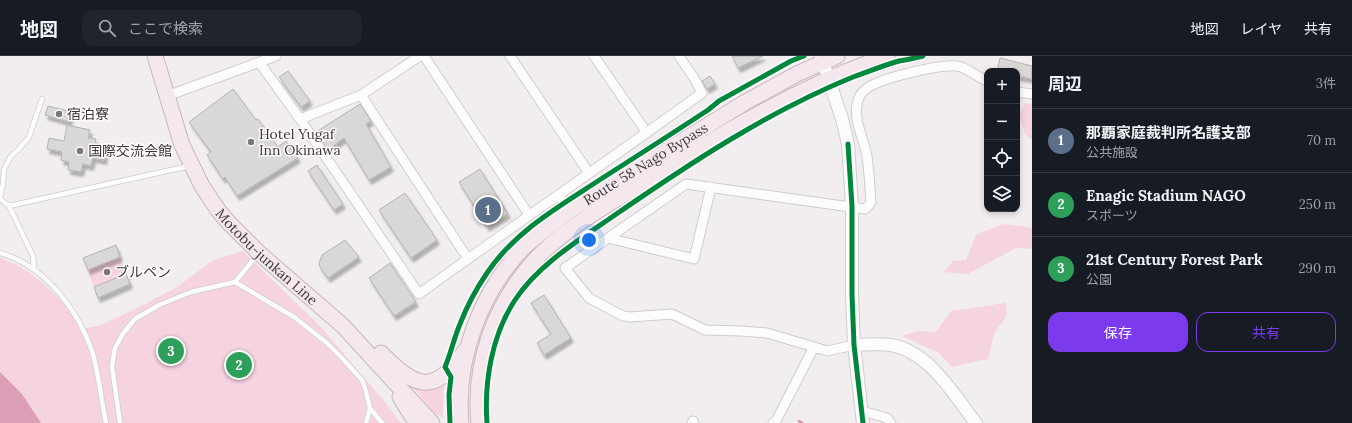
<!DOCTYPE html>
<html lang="ja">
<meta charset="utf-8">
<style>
body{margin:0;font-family:Lora,"Noto Sans JP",serif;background:#20242c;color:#f1f3f6}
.controls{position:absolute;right:12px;top:12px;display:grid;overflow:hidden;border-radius:8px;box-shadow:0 2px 6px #0003}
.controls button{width:36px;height:36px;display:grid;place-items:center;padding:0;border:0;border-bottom:1px solid #363941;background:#171b24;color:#f1f3f6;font:20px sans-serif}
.you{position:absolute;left:589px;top:184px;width:14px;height:14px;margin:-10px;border:3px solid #fff;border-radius:50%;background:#1a73e8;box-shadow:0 0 0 6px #1a73e833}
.badge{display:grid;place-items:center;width:26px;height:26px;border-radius:50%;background:#7c3aed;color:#fff;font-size:13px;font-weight:700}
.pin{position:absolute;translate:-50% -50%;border:2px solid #fff;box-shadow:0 1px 4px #0006}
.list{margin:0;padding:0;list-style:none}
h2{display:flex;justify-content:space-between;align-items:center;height:52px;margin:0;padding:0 16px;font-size:17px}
h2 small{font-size:13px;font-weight:400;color:#9ea1a6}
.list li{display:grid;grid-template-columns:26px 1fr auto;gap:12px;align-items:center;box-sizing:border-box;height:64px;padding:0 16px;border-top:1px solid #363941}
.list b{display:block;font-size:15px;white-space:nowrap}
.list p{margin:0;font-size:13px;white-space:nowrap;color:#9ea1a6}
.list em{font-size:13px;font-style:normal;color:#9ea1a6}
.actions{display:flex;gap:8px;padding:12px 16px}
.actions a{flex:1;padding:9px 0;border:1px solid #7c3aed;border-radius:12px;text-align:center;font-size:14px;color:#7c3aed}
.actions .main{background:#7c3aed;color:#fff}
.icon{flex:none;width:22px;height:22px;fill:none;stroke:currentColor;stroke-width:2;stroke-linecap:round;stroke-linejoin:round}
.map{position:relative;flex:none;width:1032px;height:367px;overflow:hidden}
header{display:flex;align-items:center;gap:24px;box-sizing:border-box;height:56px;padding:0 20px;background:#171b24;border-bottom:1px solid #363941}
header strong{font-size:19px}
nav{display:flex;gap:22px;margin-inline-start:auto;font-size:14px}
.search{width:280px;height:36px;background:#20242c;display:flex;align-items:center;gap:10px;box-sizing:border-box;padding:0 14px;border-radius:12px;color:#9ea1a6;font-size:15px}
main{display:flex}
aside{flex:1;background:#171b24}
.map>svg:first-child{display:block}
.green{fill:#f5d4e0}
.water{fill:#da9eb6}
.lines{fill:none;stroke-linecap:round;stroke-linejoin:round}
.stream{stroke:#da9eb6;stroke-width:3}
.building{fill:#dad7d7;stroke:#b4b2b2;filter:url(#shadow)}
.service-casing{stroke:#cfcccd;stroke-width:6}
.minor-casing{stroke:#cfcccd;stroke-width:11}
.tertiary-casing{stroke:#cfcccd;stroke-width:14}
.trunk-casing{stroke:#c7b6bd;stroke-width:17}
.service{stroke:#fdfcfd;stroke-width:4.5}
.minor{stroke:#fdfcfd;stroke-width:9}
.tertiary{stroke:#fdfcfd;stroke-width:12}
.trunk{stroke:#f4e8ed;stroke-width:15}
.cycleway-casing{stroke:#fffafc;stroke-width:8}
.cycleway{stroke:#00873e;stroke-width:5}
.poi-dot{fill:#7c7879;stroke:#fffafc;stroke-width:1.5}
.labels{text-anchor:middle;stroke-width:3;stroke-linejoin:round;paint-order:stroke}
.poi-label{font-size:14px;fill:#3c383a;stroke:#fffafc;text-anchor:start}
.street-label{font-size:14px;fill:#3c383a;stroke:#fffafc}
</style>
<header>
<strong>地図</strong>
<div class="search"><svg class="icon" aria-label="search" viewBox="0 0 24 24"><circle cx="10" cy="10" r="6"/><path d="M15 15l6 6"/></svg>ここで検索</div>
<nav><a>地図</a><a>レイヤ</a><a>共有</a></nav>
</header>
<main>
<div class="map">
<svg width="1032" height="367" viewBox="0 0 1032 367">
<defs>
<filter id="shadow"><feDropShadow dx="2.5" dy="4.5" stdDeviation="1" flood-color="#0004"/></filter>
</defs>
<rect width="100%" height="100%" fill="#f2eeef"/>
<path class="green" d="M 1025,47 L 1032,49 L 1032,84 L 1025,78 L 1019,59 Z
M 1003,168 L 1032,172 L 1032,193 L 1016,192 L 968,218 L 944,216 L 953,205 L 966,204 L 976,179 Z
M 116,189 L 130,228 L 98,242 L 83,202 Z
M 243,195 L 321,271 L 384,345 L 401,367 L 41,367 L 22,338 L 0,316 L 0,202 C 26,211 48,229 66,250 C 72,256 77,265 82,273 L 101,269 L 147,247 L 177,231 L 213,204 Z
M 1006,247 L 1007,259 L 994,278 L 988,303 L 952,311 L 939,297 L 902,280 L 917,275 L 936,276 L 951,255 Z
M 444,326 L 443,362 L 434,357 L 412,330 Z"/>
<path class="water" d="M 0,316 L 22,338 L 41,367 L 0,367 Z"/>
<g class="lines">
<path class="stream" d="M 799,365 L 802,367"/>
</g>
<path class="building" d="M 732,0 L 763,0 L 738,12 Z
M 1000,2 L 1032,10 L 1032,23 L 1017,20 L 1017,15 L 997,15 Z
M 288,15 L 310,45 L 301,51 L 279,21 Z
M 710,20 L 715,28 L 707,33 L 702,25 Z
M 233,33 L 256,64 L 258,63 L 278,91 L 286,85 L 298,102 L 237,140 L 225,121 L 223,123 L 207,99 L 211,96 L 189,66 Z
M 360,48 L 371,65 L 366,68 L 391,111 L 369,124 L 344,82 L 328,94 L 316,76 Z
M 48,50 L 72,56 L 69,66 L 45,59 Z
M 67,69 L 90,74 L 88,82 L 96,83 L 94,91 L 106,93 L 104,104 L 93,102 L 91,110 L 83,108 L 81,116 L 68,114 L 69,106 L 61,104 L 62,96 L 47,93 L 49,82 L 64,85 Z
M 317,109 L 343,148 L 334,154 L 308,115 Z
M 480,113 L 508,158 L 487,171 L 459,126 Z
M 405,137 L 437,184 L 411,202 L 379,154 Z
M 345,184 L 359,201 L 328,222 L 320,211 L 319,207 L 322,199 Z
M 116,189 L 120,201 L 88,214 L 83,202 Z
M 390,207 L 416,246 L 394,260 L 369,222 Z
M 126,218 L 130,228 L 98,242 L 94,231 Z
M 544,239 L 571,282 L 544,299 L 537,287 L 551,278 L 531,247 Z"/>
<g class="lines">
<defs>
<path id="service" d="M 0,141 L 3,128 L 4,113 L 11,100 L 18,94 L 29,81 L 42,43
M 0,143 L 9,150 L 33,200 L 34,213
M 9,150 L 189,110
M 0,197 C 45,210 77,252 92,295 C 99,318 101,344 106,367
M 235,226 L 294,261 L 327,287 L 343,303 L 362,324 L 365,332 L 370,352 L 366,367
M 370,352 L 382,367
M 120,367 L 112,310 L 115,292 L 124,276 L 135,263 L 159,249 L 191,236 L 235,226 L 258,198"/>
<path id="minor" d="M 424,0 L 529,159
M 510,0 L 589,117
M 594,0 L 647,77
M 259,6 L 300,63 L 419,238 C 513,170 608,105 702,37 L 694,22 L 679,0
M 1017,36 L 1032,38
M 361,39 L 468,203
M 167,40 L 276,0
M 300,63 L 361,39 L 420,0
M 559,139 L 569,155
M 608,182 L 694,203 L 711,131
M 814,291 L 767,277 L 741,275 L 705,274 L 672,258 L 630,261 L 623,260 L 589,242 L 565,212 L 686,128 L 865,153 L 869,149 L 871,146 C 870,130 869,115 867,100 C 864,83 854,66 857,49 C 858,43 861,36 866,33 C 879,22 941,8 957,10 C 969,12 976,21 987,25
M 862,355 L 887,362 L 891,367
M 692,367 L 693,365 L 694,367
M 773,367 L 776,365 L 814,291 L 827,295 L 854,289"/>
<path id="tertiary" d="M 821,0 L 842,63 L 848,88 L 852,150 L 852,238 L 854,289 L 863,367
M 854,289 C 865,289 879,287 891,289 C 930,296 953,338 976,367"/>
<g id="trunk">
<path id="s1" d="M 155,0 L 182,89 L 202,130 L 218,154 L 228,166 L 259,197 L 343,270 L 432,367"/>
<path d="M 381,297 C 415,331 433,341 464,296"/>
<path d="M 400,341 L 409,356 L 417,367"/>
<path id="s2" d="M 461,367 C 455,303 481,234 526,189 C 540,177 555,166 569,155 L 744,47 L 797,18 L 837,0"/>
<path d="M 479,367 C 473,308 494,250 533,206 C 559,177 600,153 633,133 C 714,82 797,31 887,0"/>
</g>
</defs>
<use href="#service" class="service-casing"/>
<use href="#minor" class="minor-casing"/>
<use href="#tertiary" class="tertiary-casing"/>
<use href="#trunk" class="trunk-casing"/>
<use href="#service" class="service"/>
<use href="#minor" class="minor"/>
<use href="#tertiary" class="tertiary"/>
<use href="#trunk" class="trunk"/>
<defs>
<path id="cycleway" d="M 848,88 L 852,150 L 852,238 L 854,289 L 863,367
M 450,367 L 449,339 L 451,321 L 445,311 C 451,297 454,282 460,268 C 467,250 476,233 487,217 C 515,175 560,150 601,123 C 637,100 673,77 708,54 L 719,45 L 791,5 L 804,0
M 487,367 C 484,325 492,279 515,244 C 538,209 579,184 612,161 C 689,108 767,56 853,21 C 868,16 884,9 899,5 C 907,4 915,2 923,0"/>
</defs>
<use href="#cycleway" class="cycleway-casing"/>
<use href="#cycleway" class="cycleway"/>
</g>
<g class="poi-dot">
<circle cx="59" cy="58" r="4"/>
<circle cx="251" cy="86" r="4"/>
<circle cx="80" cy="95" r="4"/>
<circle cx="107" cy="216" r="4"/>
</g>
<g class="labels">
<g class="poi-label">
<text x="67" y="63">宿泊寮</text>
<text x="259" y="83">Hotel Yugaf<tspan x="259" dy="16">Inn Okinawa</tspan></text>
<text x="88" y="100">国際交流会館</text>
<text x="115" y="221">ブルペン</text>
</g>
<g class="street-label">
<text dy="5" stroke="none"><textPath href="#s2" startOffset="340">Route 58 Nago Bypass</textPath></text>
<text dy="5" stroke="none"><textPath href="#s1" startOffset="235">Motobu-junkan Line</textPath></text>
</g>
</g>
</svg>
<div class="controls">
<button>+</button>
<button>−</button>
<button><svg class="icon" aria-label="locate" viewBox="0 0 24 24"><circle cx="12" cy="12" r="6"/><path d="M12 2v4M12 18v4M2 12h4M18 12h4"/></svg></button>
<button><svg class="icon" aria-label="layers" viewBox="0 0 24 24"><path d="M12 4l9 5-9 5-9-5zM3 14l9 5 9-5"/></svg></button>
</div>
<div class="you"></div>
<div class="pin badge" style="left:488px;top:154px;background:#5c6f8a">1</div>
<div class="pin badge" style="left:239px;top:309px;background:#2e9e5b">2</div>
<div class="pin badge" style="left:171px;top:295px;background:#2e9e5b">3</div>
</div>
<aside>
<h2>周辺<small>3件</small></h2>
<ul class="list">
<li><span class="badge" style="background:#5c6f8a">1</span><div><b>那覇家庭裁判所名護支部</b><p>公共施設</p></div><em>70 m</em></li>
<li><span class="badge" style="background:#2e9e5b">2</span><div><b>Enagic Stadium NAGO</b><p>スポーツ</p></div><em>250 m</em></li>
<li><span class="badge" style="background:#2e9e5b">3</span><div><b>21st Century Forest Park</b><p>公園</p></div><em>290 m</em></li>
</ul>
<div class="actions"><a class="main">保存</a><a>共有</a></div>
</aside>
</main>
